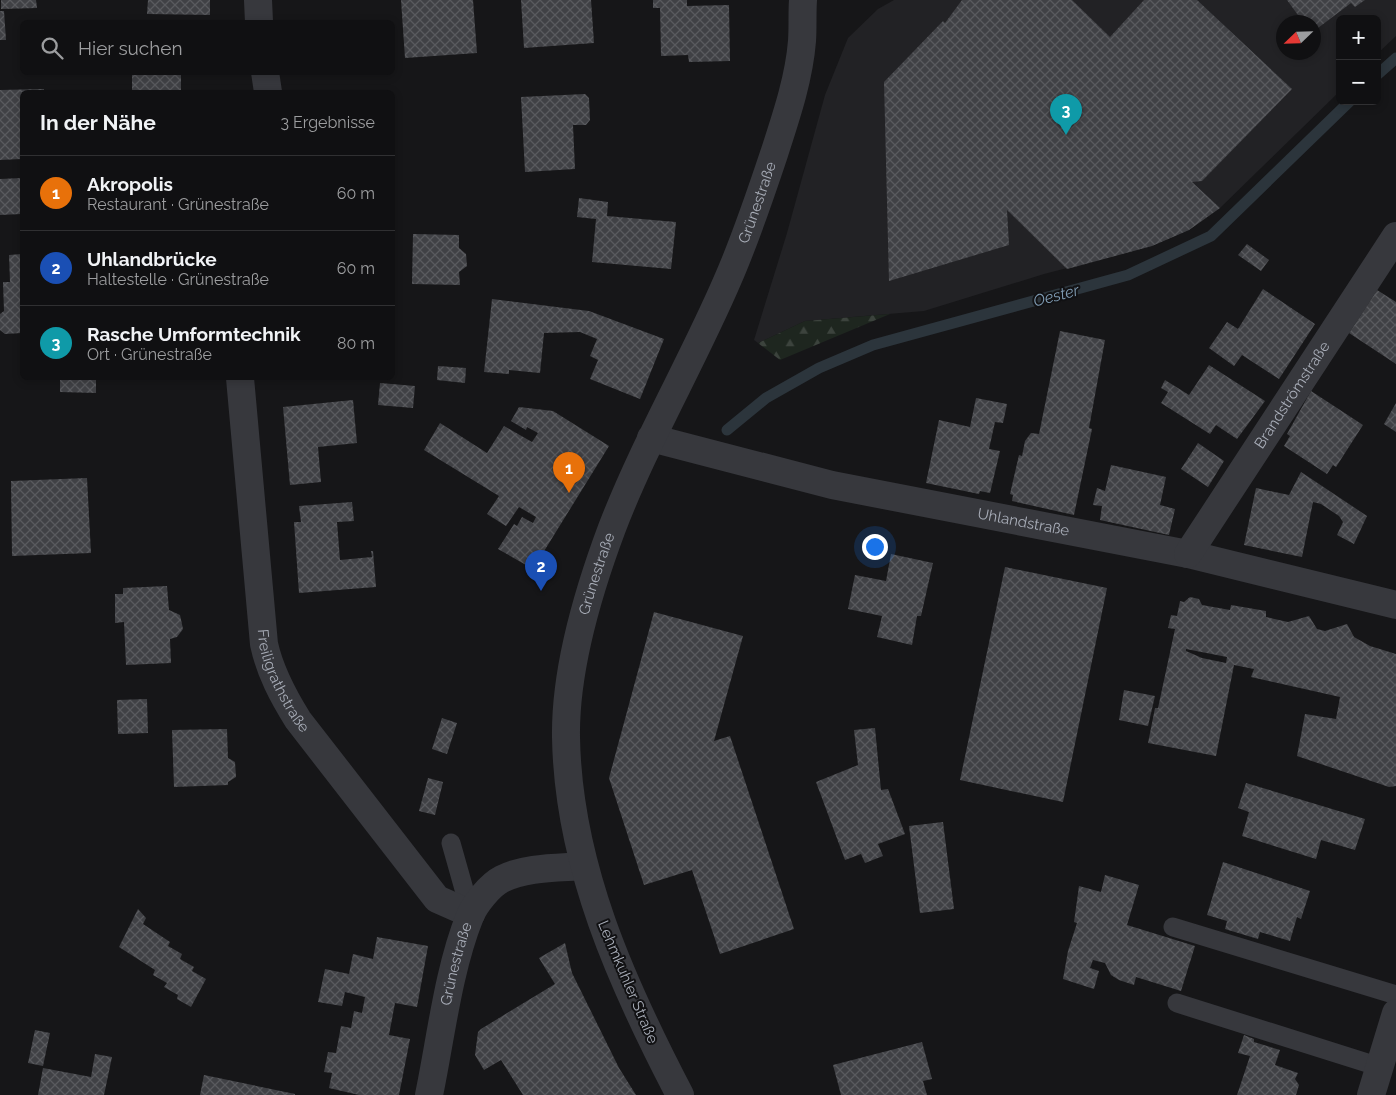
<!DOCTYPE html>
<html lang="de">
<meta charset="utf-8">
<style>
body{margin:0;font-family:Raleway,sans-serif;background:#1e1e20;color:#f1f3f6}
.controls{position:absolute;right:15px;top:15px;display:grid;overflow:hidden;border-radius:8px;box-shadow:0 2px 8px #0003}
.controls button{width:45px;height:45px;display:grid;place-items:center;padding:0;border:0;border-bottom:1px solid #303032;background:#101012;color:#f1f3f6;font:25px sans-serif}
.compass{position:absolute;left:1276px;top:15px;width:45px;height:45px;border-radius:50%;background:#101012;box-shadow:0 2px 8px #0003;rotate:247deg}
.you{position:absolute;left:874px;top:546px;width:18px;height:18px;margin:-12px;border:4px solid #fff;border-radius:50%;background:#1a73e8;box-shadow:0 0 0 8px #1a73e833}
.badge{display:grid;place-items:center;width:32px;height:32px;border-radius:50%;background:#f2b134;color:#fff;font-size:16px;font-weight:700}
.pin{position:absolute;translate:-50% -41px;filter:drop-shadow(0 1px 2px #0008)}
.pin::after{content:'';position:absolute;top:26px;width:18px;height:15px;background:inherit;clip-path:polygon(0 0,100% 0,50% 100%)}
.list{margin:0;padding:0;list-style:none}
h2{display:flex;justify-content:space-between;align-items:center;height:65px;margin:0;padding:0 20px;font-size:21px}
h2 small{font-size:16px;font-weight:400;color:#9c9d9f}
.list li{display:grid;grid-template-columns:32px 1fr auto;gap:15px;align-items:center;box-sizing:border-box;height:75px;padding:0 20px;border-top:1px solid #303032}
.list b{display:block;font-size:19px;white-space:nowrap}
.list p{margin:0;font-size:16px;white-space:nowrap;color:#9c9d9f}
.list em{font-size:16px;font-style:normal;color:#9c9d9f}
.icon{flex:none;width:28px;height:28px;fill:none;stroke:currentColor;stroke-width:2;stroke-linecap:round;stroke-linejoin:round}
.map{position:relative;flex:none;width:1396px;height:1095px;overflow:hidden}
.search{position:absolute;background:#101012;box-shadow:0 2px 8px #0003;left:20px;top:20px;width:375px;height:55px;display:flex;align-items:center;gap:12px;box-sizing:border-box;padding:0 18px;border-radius:8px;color:#9c9d9f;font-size:19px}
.panel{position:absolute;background:#101012;box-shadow:0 2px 8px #0003;left:20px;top:90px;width:375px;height:290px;border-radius:8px}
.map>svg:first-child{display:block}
.built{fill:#222225;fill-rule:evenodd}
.forest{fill:url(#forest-firs)}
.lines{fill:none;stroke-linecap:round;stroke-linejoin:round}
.stream{stroke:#2c353c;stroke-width:11}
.building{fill:url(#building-cross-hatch);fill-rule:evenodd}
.service{stroke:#37383d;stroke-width:19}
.minor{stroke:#37383d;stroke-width:28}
.tertiary{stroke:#37383d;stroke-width:28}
.labels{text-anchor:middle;stroke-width:4;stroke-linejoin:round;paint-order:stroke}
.street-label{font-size:15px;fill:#a8adb8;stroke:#111113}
.water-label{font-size:16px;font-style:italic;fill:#7f9bb3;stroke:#111113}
</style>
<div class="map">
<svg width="1396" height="1095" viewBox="0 0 1396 1095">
<defs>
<pattern id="forest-firs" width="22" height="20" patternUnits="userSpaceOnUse" patternTransform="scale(1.25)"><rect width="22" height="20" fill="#1e261f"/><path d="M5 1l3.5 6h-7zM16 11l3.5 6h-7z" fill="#3c433d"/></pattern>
<pattern id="building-cross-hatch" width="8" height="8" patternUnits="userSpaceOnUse" patternTransform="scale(1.25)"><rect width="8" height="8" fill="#404145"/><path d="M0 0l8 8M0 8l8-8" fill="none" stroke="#595a5e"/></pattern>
</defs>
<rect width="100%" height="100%" fill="#161618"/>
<path class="built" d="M 894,0 L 1396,0 L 1396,36 L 1377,54 L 1377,19 L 1340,19 L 1340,91 L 1220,208 L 1189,230 L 1152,246 L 1044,274 L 924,311 L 805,321 L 758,343 L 754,340 L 787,233 L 825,95 L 848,38 L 878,9 ZM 1284,22 L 1314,22 L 1314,52 L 1284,52 Z"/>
<path class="forest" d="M 890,314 L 780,360 L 758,343 L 805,321 Z"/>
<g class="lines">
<path class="stream" d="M 1377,75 L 1396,58
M 727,430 L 766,398 L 819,368 L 873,345 L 1128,275 L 1211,236 L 1350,101"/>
</g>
<path class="building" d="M 1,0 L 36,0 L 37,8 L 1,9 Z
M 148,0 L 210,0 L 210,15 L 147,14 Z
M 401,0 L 473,0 L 477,53 L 405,58 Z
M 521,0 L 591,0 L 594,43 L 524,48 Z
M 653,0 L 687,0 L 687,6 L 729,5 L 730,61 L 689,62 L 688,55 L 661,56 L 660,8 L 653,8 Z
M 962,0 L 1072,0 L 1110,37 L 1144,0 L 1197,0 L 1292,89 L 1202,181 L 1192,182 L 1220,208 L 1189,230 L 1152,246 L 1067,269 L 1007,210 L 1009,245 L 889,281 L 884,82 L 943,21 L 945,23 Z
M 1287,0 L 1365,0 L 1355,7 L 1351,3 L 1314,31 L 1314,22 L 1303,22 Z
M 0,11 L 4,11 L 6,40 L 0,40 Z
M 132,72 L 181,72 L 181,92 L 132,92 Z
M 44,89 L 44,92 L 22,92 L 22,159 L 0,160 L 0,90 Z
M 585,94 L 589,98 L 590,120 L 586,125 L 573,125 L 575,169 L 525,172 L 521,97 Z
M 22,178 L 22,214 L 0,215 L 0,179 Z
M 579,198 L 608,202 L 607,216 L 676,222 L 671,269 L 592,262 L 596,219 L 577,217 Z
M 413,234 L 459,235 L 459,248 L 466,254 L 467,266 L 459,272 L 460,285 L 412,284 Z
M 1247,244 L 1269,260 L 1261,271 L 1238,255 Z
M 22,254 L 22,333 L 5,334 L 0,330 L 0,314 L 4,311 L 3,282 L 10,282 L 9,255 Z
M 1263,289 L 1315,324 L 1279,379 L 1242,355 L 1234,366 L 1209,348 L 1227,322 L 1238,329 Z
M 1377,290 L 1396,302 L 1396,364 L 1349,333 Z
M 492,299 L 589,311 L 664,339 L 640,399 L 590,379 L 598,360 L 590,356 L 597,339 L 580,332 L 544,333 L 540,373 L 509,370 L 509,374 L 484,372 Z
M 1060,331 L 1105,340 L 1089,428 L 1092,429 L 1074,515 L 1012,501 L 1013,495 L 1010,494 L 1019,455 L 1022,456 L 1025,441 L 1031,433 L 1039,434 Z
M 1209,365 L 1265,401 L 1237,439 L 1216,425 L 1210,434 L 1161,403 L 1168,392 L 1161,388 L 1165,380 L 1189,395 Z
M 438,366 L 466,368 L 465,383 L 437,380 Z
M 60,378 L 96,378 L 96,393 L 60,392 Z
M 380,383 L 415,386 L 413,408 L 378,405 Z
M 1311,391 L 1363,425 L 1336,467 L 1333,465 L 1327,474 L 1284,446 L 1290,436 L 1287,434 Z
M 976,398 L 1007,404 L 1003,423 L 995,422 L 989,449 L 1000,451 L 990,493 L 980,491 L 979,494 L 926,483 L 939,420 L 970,427 Z
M 353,400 L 357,443 L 318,447 L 321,482 L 290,485 L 283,407 Z
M 1396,403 L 1396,432 L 1384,424 Z
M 519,407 L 553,411 L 609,446 L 533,569 L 498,549 L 514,524 L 517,526 L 522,517 L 533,523 L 536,517 L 519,507 L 506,526 L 487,514 L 499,496 L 424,450 L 440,423 L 487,453 L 504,426 L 532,442 L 538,433 L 527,427 L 526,430 L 511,421 Z
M 1198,443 L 1224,461 L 1208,487 L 1181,469 Z
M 1111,465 L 1166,477 L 1160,505 L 1175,509 L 1169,535 L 1100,520 L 1102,506 L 1093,505 L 1097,488 L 1105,491 Z
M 1301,472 L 1367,516 L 1354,544 L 1337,535 L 1343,522 L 1339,516 L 1321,504 L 1313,502 L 1302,557 L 1244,545 L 1256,488 L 1289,495 Z
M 87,478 L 91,553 L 12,556 L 11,481 Z
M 352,502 L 354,521 L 337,522 L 340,560 L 372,557 L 371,551 L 373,551 L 376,587 L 299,593 L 294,522 L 301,522 L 299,506 Z
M 891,554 L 933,563 L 921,616 L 917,616 L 912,645 L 877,637 L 882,616 L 848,609 L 855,575 L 886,581 Z
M 1005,567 L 1107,588 L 1063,802 L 960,780 Z
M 167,586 L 169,610 L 180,615 L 183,629 L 177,637 L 170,639 L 171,663 L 126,665 L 124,622 L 115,623 L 115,594 L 123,594 L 123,588 Z
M 1190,597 L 1199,599 L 1202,605 L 1230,610 L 1231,605 L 1266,611 L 1266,617 L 1288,622 L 1309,616 L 1317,629 L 1325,631 L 1347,624 L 1354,637 L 1370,646 L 1396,654 L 1396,786 L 1389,787 L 1297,756 L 1305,714 L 1336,719 L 1340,697 L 1251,677 L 1254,669 L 1234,665 L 1216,756 L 1148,743 L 1155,708 L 1158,708 L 1175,629 L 1168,628 L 1171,615 L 1177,616 L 1180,601 L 1184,602 ZM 1186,649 L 1227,657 L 1226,663 L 1202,658 L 1186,651 Z
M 654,612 L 743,636 L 714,741 L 730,736 L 794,929 L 720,954 L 692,870 L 644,885 L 609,778 Z
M 1124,690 L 1155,696 L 1148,726 L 1119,720 Z
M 147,699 L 148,733 L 118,734 L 117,700 Z
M 442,718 L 457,723 L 447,754 L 432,749 Z
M 875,728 L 881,790 L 888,789 L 905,834 L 878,844 L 883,856 L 865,863 L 861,854 L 845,860 L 816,782 L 858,765 L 854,730 Z
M 227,729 L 228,758 L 235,762 L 236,777 L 228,782 L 228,785 L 174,787 L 172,730 Z
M 428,778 L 443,782 L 435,815 L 419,811 Z
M 1246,783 L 1365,819 L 1355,850 L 1321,840 L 1316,859 L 1242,836 L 1249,812 L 1238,808 Z
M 943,822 L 954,909 L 920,913 L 909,826 Z
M 1223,862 L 1310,891 L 1301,919 L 1297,917 L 1290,941 L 1260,932 L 1258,939 L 1225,929 L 1227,921 L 1207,915 Z
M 1105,875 L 1139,885 L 1127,925 L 1195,946 L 1181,991 L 1136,977 L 1134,985 L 1119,980 L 1111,975 L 1105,963 L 1093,960 L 1090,968 L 1099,971 L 1094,989 L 1063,979 L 1068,951 L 1077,923 L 1074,922 L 1079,886 L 1101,892 Z
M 138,909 L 146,918 L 143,924 L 170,942 L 168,946 L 182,954 L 180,959 L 194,967 L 192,971 L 206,979 L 191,1007 L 177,999 L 178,995 L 164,987 L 167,983 L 153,975 L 155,970 L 119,947 Z
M 377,937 L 428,946 L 417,1007 L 395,1003 L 389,1035 L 410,1039 L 399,1095 L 359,1095 L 329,1088 L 332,1073 L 324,1072 L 328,1052 L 336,1053 L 341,1026 L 351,1028 L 354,1011 L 362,1013 L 365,997 L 345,992 L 342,1006 L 318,1002 L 325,969 L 349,974 L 353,954 L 373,959 Z
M 565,943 L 572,973 L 619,1068 L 636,1095 L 523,1095 L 501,1060 L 484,1070 L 475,1055 L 478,1032 L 481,1029 L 555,984 L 539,958 Z
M 35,1030 L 50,1033 L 43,1066 L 28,1063 Z
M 1244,1035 L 1254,1039 L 1254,1042 L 1280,1050 L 1275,1065 L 1298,1073 L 1295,1079 L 1299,1085 L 1296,1095 L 1237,1095 L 1250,1056 L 1238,1053 Z
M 922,1042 L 932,1079 L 923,1081 L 927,1095 L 841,1095 L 833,1065 Z
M 95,1054 L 112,1057 L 104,1095 L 38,1095 L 43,1068 L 91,1077 Z
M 204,1075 L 295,1094 L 295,1095 L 200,1095 Z"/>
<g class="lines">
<path class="service" d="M 451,843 L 471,914
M 1173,927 L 1396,995
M 1177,1003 L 1380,1067"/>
<g class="minor">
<path d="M 258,0 L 259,22"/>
<path d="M 265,72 L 268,92"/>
<path id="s1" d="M 240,378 L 264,644 C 270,672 283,696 298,720 L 437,899 L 471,914"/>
<path id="s2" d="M 651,438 L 832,485 L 1188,554 L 1396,605"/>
<path id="s3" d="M 1188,554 L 1396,236"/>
<path id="s4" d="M 429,1095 C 441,1037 448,971 470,916 C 475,904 490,885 502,879 C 525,867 558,868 584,866"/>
<path d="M 1371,1095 L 1396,1013"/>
</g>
<path class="tertiary" id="s5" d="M 680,1095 C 622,984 568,865 566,737 C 565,668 588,592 612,528 C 645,442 692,363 728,279 C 746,238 760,196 774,154 C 786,117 799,79 802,41 C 803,27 802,14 803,0"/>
</g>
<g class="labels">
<g class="street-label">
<text dy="5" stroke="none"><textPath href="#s5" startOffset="951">Grünestraße</textPath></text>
<text dy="5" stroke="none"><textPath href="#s3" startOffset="190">Brandströmstraße</textPath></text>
<text dy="5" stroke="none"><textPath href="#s2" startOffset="382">Uhlandstraße</textPath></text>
<text dy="5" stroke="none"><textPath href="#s5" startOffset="546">Grünestraße</textPath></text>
<text dy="5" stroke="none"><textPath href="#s1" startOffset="308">Freiligrathstraße</textPath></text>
<text dy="5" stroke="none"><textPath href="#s4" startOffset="134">Grünestraße</textPath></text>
<text transform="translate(628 982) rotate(67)" y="5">Lehmkuhler Straße</text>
</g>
<g class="water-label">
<text transform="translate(1056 295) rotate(-15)" y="6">Oester</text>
</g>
</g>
</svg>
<div class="controls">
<button>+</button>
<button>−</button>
</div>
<svg class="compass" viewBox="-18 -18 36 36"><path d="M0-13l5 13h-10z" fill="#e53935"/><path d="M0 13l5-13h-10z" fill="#9c9d9f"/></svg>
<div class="you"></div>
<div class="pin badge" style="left:569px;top:493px;background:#e8710a">1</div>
<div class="pin badge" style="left:541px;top:591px;background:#1a4fb4">2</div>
<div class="pin badge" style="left:1066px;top:135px;background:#0f9aa8">3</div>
<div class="search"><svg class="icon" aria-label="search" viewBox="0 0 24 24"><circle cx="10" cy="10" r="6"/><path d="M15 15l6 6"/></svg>Hier suchen</div>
<section class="panel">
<h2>In der Nähe<small>3 Ergebnisse</small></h2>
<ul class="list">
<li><span class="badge" style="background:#e8710a">1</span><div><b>Akropolis</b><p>Restaurant · Grünestraße</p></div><em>60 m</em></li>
<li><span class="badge" style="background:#1a4fb4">2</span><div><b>Uhlandbrücke</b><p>Haltestelle · Grünestraße</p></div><em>60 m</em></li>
<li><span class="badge" style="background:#0f9aa8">3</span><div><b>Rasche Umformtechnik</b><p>Ort · Grünestraße</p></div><em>80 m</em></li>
</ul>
</section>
</div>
